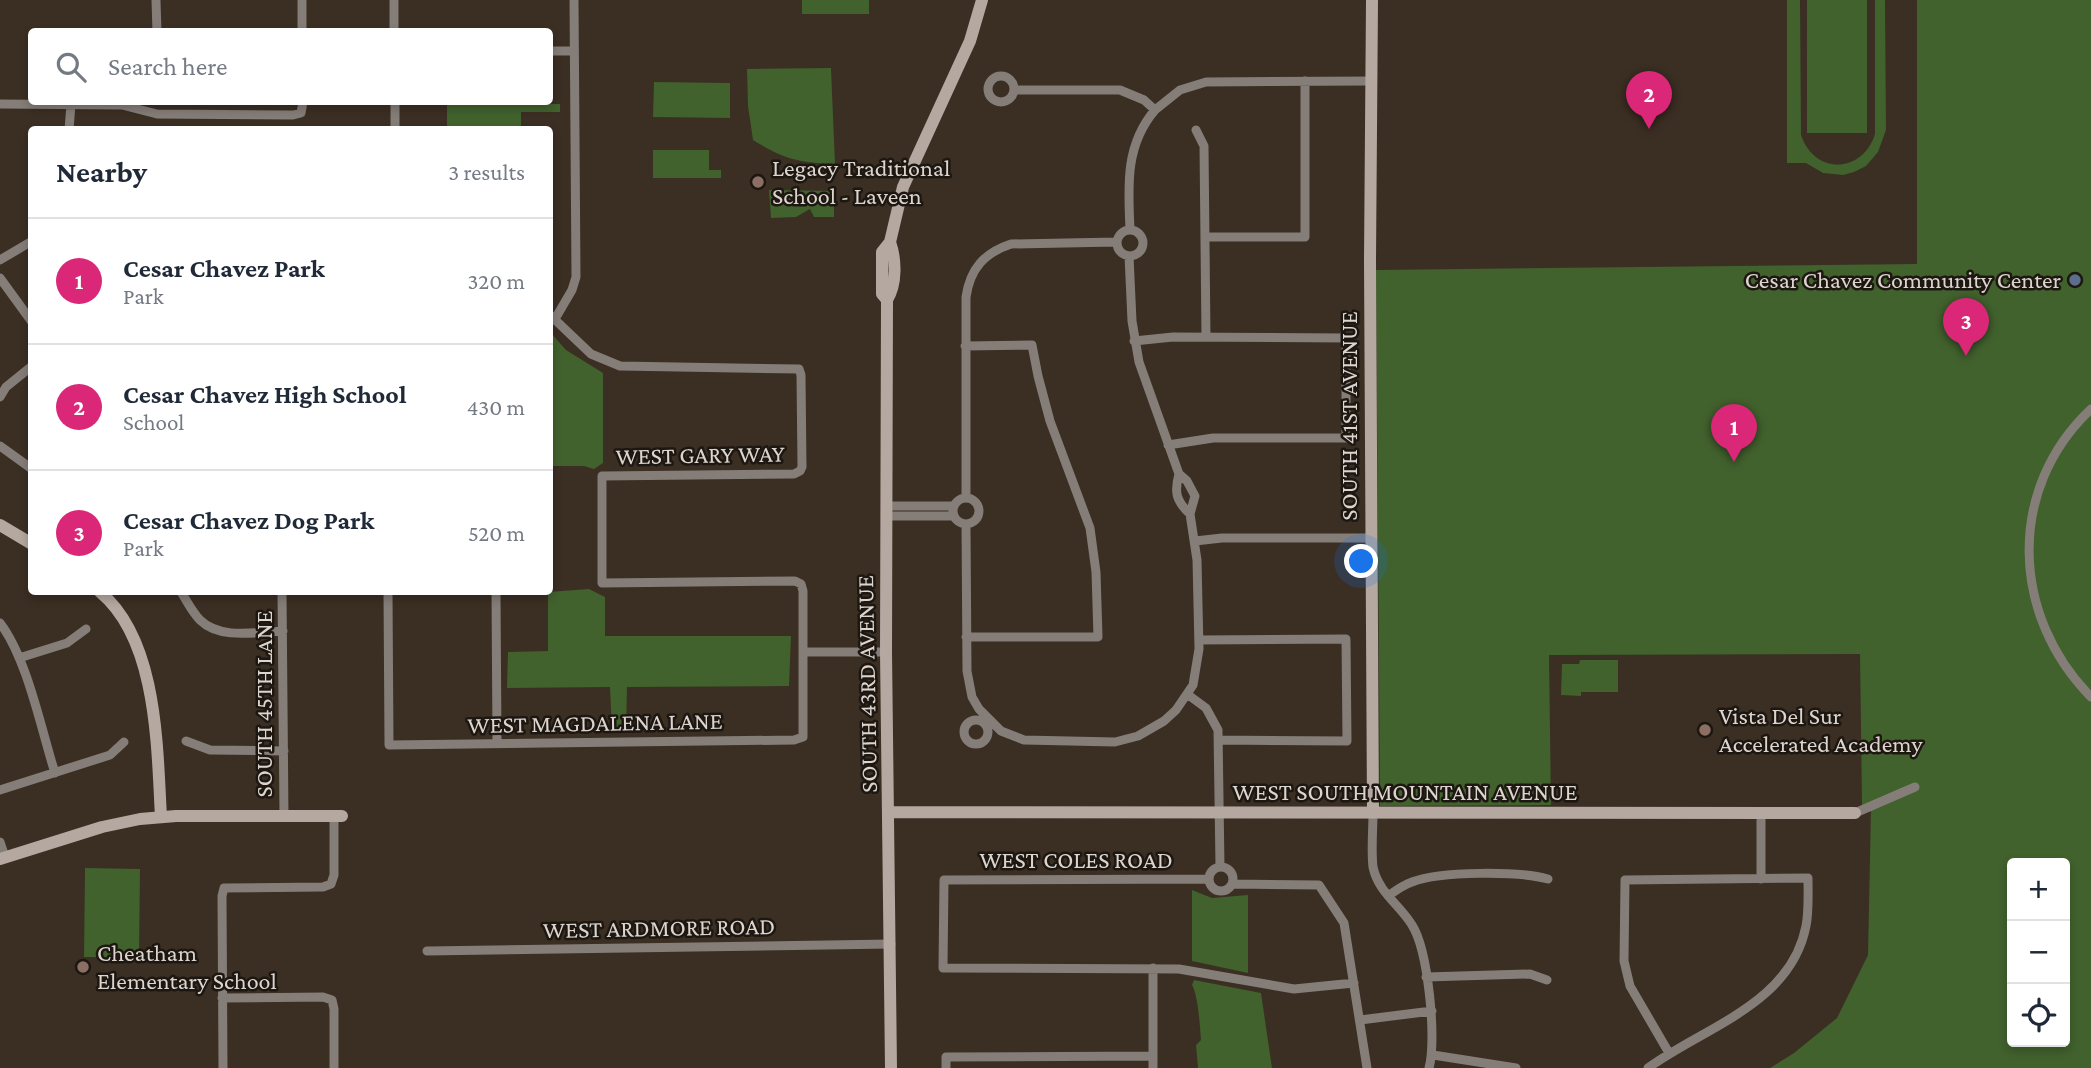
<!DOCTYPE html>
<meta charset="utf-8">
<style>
body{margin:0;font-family:"Crimson Pro",serif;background:#f2f2f3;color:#1f2937}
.controls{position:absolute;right:21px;bottom:21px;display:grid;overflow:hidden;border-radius:7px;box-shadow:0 4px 10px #0003}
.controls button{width:63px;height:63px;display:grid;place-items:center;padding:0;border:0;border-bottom:2px solid #e0e1e3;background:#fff;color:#1f2937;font:35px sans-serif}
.you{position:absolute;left:1362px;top:562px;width:24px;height:24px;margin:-18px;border:5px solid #fff;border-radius:50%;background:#1a73e8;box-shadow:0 0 0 10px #1a73e833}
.badge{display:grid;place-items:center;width:46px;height:46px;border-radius:50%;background:#db2777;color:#fff;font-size:23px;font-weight:700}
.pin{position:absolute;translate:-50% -58px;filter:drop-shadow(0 2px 4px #0008)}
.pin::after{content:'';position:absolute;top:37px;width:24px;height:21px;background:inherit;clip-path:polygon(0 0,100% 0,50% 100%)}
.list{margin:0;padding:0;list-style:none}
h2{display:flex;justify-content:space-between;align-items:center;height:91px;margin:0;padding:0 28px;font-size:30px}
h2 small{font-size:23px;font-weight:400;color:#747a83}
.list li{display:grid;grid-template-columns:46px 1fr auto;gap:21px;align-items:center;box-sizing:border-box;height:126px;padding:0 28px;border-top:2px solid #e0e1e3}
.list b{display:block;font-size:26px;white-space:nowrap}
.list p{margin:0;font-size:23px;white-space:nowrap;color:#747a83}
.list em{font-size:23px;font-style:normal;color:#747a83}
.icon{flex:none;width:38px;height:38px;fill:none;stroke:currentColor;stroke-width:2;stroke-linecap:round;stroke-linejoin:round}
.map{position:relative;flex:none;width:2091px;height:1068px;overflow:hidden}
.search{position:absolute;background:#fff;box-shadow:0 4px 10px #0003;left:28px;top:28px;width:525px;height:77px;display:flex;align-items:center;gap:18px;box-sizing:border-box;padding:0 24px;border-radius:7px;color:#747a83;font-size:26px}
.panel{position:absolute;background:#fff;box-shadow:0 4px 10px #0003;left:28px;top:126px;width:525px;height:469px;border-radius:7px}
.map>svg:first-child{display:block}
.green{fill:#41612d;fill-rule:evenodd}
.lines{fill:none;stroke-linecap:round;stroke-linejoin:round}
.street{stroke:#847d78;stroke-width:9}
.secondary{stroke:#b4a8a0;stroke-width:12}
.education-dot{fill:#8d6e63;stroke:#1d1712;stroke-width:2.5}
.service-dot{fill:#5c6f8a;stroke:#1d1712;stroke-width:2.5}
.labels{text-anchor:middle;stroke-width:5;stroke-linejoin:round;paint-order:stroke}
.poi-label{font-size:24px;fill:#dcd4cd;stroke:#1d1712;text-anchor:start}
.street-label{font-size:24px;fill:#dcd4cd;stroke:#1d1712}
</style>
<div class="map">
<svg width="2091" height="1068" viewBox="0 0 2091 1068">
<rect width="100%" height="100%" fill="#3b2e23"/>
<path class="green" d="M 802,0 L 869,0 L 869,14 L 802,14 Z
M 1787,0 L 1800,0 L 1801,135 C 1815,176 1863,173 1875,134 L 1875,0 L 1885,0 L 1886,130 L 1878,152 L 1866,166 L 1854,172 L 1843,175 L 1823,173 L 1806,163 L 1787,163 Z
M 1807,0 L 1867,0 L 1867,133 L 1807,133 Z
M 1917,0 L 2091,0 L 2091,1068 L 1770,1068 L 1794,1053 L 1837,1018 L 1868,955 L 1871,808 L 1862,806 L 1860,654 L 1549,655 L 1551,805 L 1380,806 L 1376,270 L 1917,264 ZM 2012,863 L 2065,863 L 2065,1042 L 2012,1042 Z
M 831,68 L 835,164 C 800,163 783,159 753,140 L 748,106 L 747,69 Z
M 654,82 L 730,83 L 730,118 L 653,117 Z
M 560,104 L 560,112 L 521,112 L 521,129 L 447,129 L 447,105 Z
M 653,150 L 709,150 L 709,170 L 721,170 L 721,178 L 653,178 Z
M 769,190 L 834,191 L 834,217 L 814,217 L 810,209 L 796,217 L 771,218 Z
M 550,332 L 566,350 L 603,373 L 603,463 L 594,469 L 584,466 L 550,466 Z
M 589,589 L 605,597 L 605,636 L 791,636 L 789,686 L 627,687 L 626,732 L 612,732 L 610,687 L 507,688 L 508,652 L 548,651 L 548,592 Z
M 1580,660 L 1618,660 L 1618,692 L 1581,692 L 1581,696 L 1561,695 L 1562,664 L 1579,664 Z
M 85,868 L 140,869 L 139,957 L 84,957 Z
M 1192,890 L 1212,898 L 1248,895 L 1248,973 L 1192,961 Z
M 1194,980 L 1261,993 L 1272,1068 L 1198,1068 L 1196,1045 L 1201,1040 C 1200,1027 1198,995 1192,985 Z"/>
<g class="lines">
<path class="street" d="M 156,0 L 157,32
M 302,0 L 302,32
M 394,0 L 394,32
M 550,51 L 573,51
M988 89a13 13 0 1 1 26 0a13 13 0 1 1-26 0Z
M 1014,90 L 1120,90 L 1144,100 L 1155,110 L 1180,90 L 1206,82 L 1372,81
M 395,102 L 395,130
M 0,104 L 122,105 L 157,114 L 293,115 L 301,113 L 303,102
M 69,130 L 71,104
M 1196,130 L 1204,146 L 1206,337
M 1130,229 C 1128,186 1125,145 1155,110
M1117 243a13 13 0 1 1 26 0a13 13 0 1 1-26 0Z
M 1205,237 L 1305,237 L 1305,81
M 0,260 L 32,241
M 0,278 L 32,322
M 555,319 L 572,290 L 576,277 L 574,0
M 1134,341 L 1173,337 L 1346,338 L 1346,438 L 1213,438 L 1168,445
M 965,346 L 1032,345 L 1038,376 L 1050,421 L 1090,528 L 1096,572 L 1098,637 L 966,637
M 0,397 L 6,387 L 32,366
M 2091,409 C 2006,489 2011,616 2091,697
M 0,446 L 32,469
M 1179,474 C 1174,492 1176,501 1190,514
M 966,497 L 966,297 C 970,269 984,253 1011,244 L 1116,242
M953 511a13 13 0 1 1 26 0a13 13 0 1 1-26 0Z
M 886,506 L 954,506
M 886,516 L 954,516
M 966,524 L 967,671 L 972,697 L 979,709 L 1001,731 L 1024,740 L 1115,742 L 1138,736 L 1164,721 L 1176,710 L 1193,685 L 1199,649 L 1197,560 L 1190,514 L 1195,496 L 1187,481 L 1179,474 L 1139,362 L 1132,321 L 1129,256
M 1195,541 L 1222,538 L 1371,538
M 181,592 C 187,601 192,612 200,620 C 220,640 257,632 283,631
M 282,592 L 284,816
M 388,592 L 389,745 L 794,740 L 803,737 L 803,591 L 801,584 L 795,581 L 602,583 L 602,476 L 794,474 L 800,471 L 802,467 L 801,375 L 799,369 L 620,366 L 591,354 L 550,315
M 496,592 L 497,743
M 0,623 C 27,658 41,729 55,773
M 1199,640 L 1346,639 L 1347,741 L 1219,740
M 803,652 L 886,652
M 19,658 L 67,643 L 86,629
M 1187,694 L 1206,708 L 1218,730 L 1220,867
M964 732a12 12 0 1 1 24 0a12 12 0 1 1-24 0Z
M 186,741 L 210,750 L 284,751
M 0,790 L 110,755 L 124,742
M 1373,813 C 1373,830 1371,850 1373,867 C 1378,892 1400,905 1412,925 C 1428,950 1437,1039 1429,1068
M 1855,813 L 1915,787
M 0,842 L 5,857
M1209 879a12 12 0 1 1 24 0a12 12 0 1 1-24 0Z
M 1208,879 L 944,880 L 943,968 L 1179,969 L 1294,989 L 1354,983
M 1761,879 L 1761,813
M 1232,884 L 1319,885 L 1344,923 L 1367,1068
M 1388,896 C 1395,891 1403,885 1412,882 C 1440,871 1519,871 1548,879
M 427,951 L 891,944
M 1426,977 L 1530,974 L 1547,980
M 222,998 L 323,997 L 332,1000 L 334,1009 L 334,1068
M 1360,1020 L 1432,1011
M 1433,1055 L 1516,1068
M 223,1068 L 222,896 L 224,888 L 323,887 L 331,884 L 334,875 L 334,815
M 946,1068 L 946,1057 L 1153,1056
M 1153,1068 L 1153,968
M 1648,1068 C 1704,1027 1791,1004 1806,926 C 1809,911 1808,894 1808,878 L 1625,880 L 1624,961 L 1630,986 L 1669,1053"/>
<path class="secondary" d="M 1372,0 L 1370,261 L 1373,813
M 890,242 C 896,259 897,284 887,300 L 886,652 L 891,1068
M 887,300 L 882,294 L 882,252 L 890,242 L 903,187 L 970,41 L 982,0
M 0,525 L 32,544
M 100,592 C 158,640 157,748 161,817
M 890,812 L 1855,813
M 0,859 L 102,827 L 140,819 L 176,816 L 342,816"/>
</g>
<g class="education-dot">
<circle cx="758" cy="182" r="7"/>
<circle cx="1705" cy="730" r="7"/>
<circle cx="83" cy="967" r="7"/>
</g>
<circle class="service-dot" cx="2075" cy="280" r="7"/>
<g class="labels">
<g class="poi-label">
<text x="772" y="176">Legacy Traditional<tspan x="772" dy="28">School - Laveen</tspan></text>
<text x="2061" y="288" text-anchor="end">Cesar Chavez Community Center</text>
<text x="1719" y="724">Vista Del Sur<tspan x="1719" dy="28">Accelerated Academy</tspan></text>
<text x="97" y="961">Cheatham<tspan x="97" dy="28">Elementary School</tspan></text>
</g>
<g class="street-label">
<text transform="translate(1349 416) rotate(-90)" y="8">SOUTH 41ST AVENUE</text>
<text transform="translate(700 455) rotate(-1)" y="8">WEST GARY WAY</text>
<text transform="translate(867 684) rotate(-91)" y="8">SOUTH 43RD AVENUE</text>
<text transform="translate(264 704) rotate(-90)" y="8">SOUTH 45TH LANE</text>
<text transform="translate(595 723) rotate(-1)" y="8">WEST MAGDALENA LANE</text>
<text x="1405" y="800">WEST SOUTH MOUNTAIN AVENUE</text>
<text x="1076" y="868">WEST COLES ROAD</text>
<text transform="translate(659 928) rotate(-1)" y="8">WEST ARDMORE ROAD</text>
</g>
</g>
</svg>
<div class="controls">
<button>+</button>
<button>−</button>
<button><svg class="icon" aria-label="locate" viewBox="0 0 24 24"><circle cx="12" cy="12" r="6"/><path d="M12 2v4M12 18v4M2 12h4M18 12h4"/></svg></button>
</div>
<div class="you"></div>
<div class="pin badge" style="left:1734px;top:462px">1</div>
<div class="pin badge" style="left:1649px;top:129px">2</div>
<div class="pin badge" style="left:1966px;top:356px">3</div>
<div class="search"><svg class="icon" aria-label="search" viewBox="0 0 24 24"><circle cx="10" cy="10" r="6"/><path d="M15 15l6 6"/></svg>Search here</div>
<section class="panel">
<h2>Nearby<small>3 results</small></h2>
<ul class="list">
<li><span class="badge">1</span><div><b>Cesar Chavez Park</b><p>Park</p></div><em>320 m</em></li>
<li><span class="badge">2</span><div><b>Cesar Chavez High School</b><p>School</p></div><em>430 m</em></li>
<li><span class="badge">3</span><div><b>Cesar Chavez Dog Park</b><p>Park</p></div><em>520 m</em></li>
</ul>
</section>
</div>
